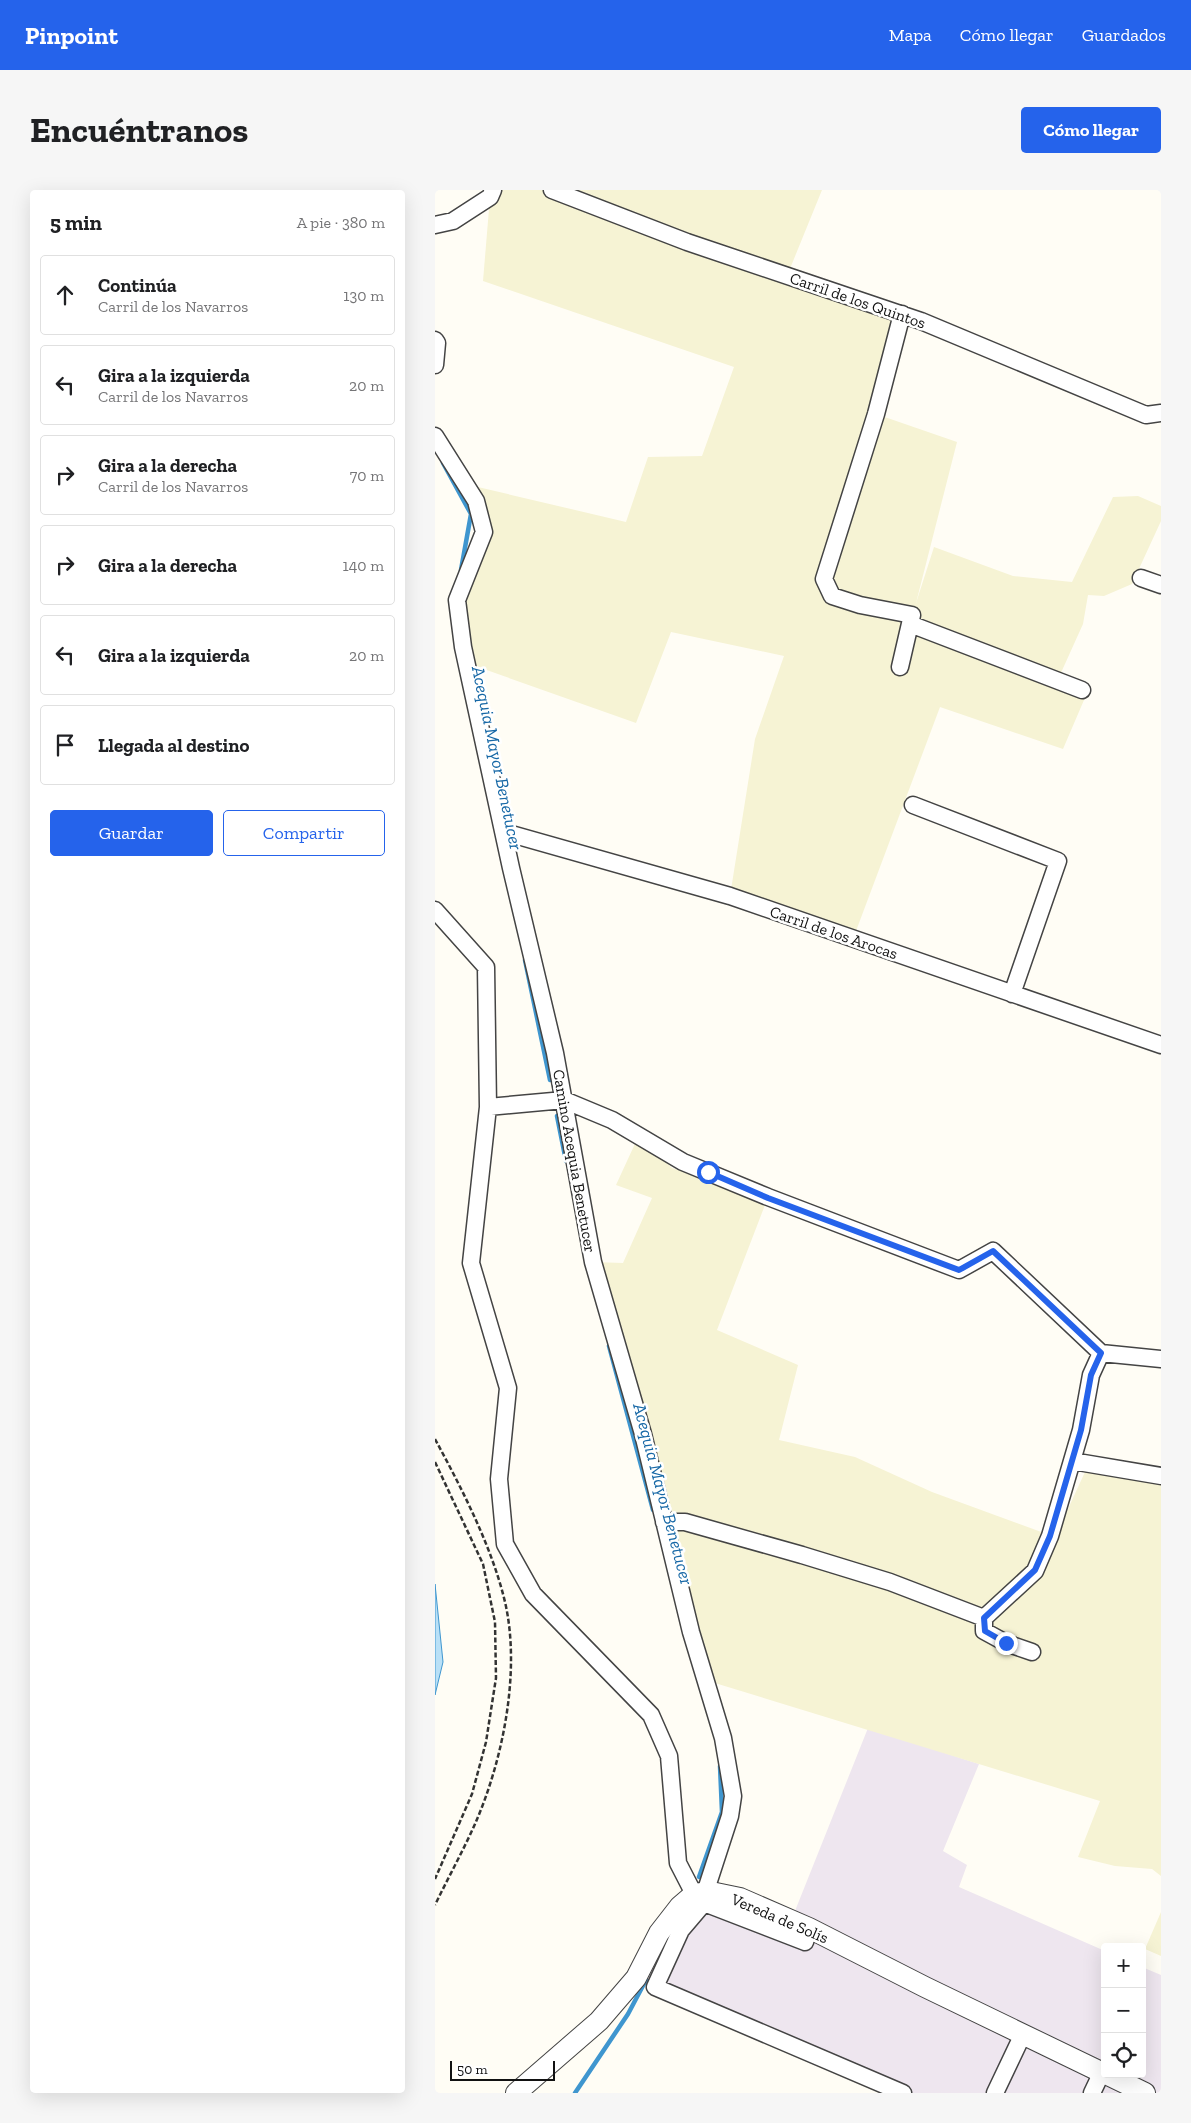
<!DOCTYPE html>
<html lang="es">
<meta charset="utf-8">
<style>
body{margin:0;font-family:"Zilla Slab",serif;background:#f6f6f6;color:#202124}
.controls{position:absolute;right:15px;bottom:15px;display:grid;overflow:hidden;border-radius:5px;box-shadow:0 5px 20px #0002}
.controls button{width:45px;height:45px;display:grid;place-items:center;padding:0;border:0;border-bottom:1px solid #e0e0e0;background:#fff;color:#202124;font:25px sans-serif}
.scale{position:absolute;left:15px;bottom:12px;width:105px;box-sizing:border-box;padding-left:5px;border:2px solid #111;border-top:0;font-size:14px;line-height:18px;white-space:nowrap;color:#111;-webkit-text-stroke:4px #fff;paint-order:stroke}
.stop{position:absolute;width:15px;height:15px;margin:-11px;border:4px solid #2563eb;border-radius:50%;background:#fff}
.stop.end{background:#2563eb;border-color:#fff;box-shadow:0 1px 5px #0008}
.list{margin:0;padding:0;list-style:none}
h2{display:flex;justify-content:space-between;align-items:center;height:65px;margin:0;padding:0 20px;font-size:21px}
h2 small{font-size:16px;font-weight:400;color:#757577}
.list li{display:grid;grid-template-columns:32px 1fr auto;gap:15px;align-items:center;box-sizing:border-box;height:80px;margin:0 10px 10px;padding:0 10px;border:1px solid #e0e0e0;border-radius:5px}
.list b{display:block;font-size:19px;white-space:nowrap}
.list p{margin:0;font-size:16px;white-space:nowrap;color:#757577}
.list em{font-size:16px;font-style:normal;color:#757577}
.actions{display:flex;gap:10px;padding:15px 20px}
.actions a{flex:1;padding:11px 0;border:1px solid #2563eb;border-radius:5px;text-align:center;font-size:18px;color:#2563eb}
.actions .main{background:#2563eb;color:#fff}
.icon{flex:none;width:28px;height:28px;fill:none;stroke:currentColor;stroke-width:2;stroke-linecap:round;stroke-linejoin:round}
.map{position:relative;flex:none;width:726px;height:1903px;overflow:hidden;border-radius:5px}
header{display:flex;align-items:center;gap:30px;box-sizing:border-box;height:70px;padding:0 25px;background:#2563eb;color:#fff}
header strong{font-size:24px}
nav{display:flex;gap:28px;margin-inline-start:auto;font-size:18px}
.intro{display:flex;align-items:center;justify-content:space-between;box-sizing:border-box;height:120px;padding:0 30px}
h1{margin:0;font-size:35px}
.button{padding:12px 22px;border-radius:5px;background:#2563eb;color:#fff;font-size:18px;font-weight:700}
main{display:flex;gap:30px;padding:0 30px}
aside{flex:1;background:#fff;border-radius:5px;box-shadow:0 5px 20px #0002}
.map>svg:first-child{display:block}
.industrial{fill:#eee6ef}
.farmland{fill:#f6f3d4}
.water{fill:#b9e0f7;stroke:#3f96cf}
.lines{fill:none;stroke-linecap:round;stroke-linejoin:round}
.stream{stroke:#3f96cf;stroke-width:4.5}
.minor-casing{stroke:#444;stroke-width:19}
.tertiary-casing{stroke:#444;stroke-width:22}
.path{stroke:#333;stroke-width:2.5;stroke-dasharray:5 2.5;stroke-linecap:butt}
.minor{stroke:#fff;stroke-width:16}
.tertiary{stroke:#fff;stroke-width:20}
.route{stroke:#2563eb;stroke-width:6}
.labels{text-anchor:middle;stroke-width:5;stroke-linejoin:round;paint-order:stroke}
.street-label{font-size:16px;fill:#111;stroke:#fff}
.water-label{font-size:18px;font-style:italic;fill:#1768a6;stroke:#fff}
</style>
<header>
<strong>Pinpoint</strong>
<nav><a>Mapa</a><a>Cómo llegar</a><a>Guardados</a></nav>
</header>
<div class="intro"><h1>Encuéntranos</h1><a class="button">Cómo llegar</a></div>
<main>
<aside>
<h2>5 min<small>A pie · 380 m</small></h2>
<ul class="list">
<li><svg class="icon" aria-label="ahead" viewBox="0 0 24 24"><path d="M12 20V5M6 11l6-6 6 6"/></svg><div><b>Continúa</b><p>Carril de los Navarros</p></div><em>130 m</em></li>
<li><svg class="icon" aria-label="left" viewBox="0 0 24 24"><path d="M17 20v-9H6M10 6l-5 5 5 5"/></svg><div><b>Gira a la izquierda</b><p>Carril de los Navarros</p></div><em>20 m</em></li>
<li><svg class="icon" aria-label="right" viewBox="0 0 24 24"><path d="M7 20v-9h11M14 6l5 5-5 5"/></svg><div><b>Gira a la derecha</b><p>Carril de los Navarros</p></div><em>70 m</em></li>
<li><svg class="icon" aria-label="right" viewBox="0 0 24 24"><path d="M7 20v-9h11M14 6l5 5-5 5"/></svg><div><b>Gira a la derecha</b></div><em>140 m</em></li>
<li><svg class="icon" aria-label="left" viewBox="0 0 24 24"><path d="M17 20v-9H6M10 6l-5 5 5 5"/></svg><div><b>Gira a la izquierda</b></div><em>20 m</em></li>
<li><svg class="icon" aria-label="arrive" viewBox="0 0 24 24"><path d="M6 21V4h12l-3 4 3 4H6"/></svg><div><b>Llegada al destino</b></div></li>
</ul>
<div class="actions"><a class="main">Guardar</a><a>Compartir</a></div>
</aside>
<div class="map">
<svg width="726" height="1903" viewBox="0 0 726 1903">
<rect width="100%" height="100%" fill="#fffdf5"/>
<path class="industrial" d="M 433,1538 L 544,1574 L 508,1661 L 532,1675 L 524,1697 L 670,1761 L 670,1884 L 707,1884 L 707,1777 L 726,1785 L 726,1903 L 457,1903 L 201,1788 L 245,1716 L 356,1731 Z"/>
<path class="farmland" d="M 58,0 L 387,0 L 352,86 L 467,124 L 441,224 L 522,252 L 481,413 L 499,357 L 578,386 L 637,392 L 678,307 L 703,306 L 726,316 L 726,331 L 697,394 L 669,406 L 653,405 L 648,434 L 625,485 L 652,503 L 628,559 L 505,517 L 418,749 L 295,706 L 320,549 L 349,466 L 236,442 L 201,533 L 43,477 L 28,457 L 22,410 L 49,342 L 30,294 L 191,332 L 213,267 L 267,266 L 299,177 L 48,91 L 55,7 Z
M 204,945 L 237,978 L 333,1007 L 282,1140 L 363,1175 L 344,1250 L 420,1267 L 497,1302 L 620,1347 L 650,1282 L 726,1294 L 726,1686 L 717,1679 L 680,1676 L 643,1667 L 665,1611 L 270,1490 L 158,1072 L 188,1073 L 217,1008 L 181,995 Z
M 726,1722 L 726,1766 L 710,1759 Z"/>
<path class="water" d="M 0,1394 L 8,1472 L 0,1505 Z"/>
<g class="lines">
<path class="stream" d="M 8,273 L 36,324 L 26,380
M 90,770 L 115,890
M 122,926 L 131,971
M 174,1156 L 218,1320
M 264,1687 L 287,1622 L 285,1576
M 140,1903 L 193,1824 L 211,1790"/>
<defs>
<path id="minor" d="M 117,0 L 252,52 L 486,131 L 711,225 L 726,223
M 0,35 L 18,31 L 55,7 L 58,0
M 0,150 L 2,153 L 0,175
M 0,246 L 41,311 L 49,342 L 22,410 L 28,457 L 76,678 L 120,863 L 158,1072 L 208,1244 L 256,1442 L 288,1548 L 298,1606 L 295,1626 L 270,1703
M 706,388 L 726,395
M 475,434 L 647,500
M 465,477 L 477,425 L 425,415 L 397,406 L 389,389 L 441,224 L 467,124
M 478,615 L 623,671 L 577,804
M 69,642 L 295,706 L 726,855
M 0,720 L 51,777 L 53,917 L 36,1073 L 73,1198 L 64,1289 L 70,1354 L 98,1404 L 216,1525 L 234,1566 L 243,1673 L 259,1704
M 53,917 L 129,910 L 177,930 L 248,972 L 333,1007 L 524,1080 L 558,1061 L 666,1163 L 726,1169
M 637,1271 L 726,1286
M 229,1332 L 250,1332 L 367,1365 L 455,1392 L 549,1428
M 597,1462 L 571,1453 L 549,1441 L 549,1428 L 600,1381 L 615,1346 L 646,1240 L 656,1185 L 666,1163
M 374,1738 L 370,1752 L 269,1713 L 246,1740 L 220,1797 L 468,1903
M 560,1903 L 588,1844
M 657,1903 L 667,1882"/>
<path id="tertiary" d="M 671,1884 L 710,1903
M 81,1903 L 164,1831 L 201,1788 L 224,1743 L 245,1716 L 259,1704 L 276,1702 L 305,1708 L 374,1738 L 490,1797 L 670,1884"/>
</defs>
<use href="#minor" class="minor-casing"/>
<use href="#tertiary" class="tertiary-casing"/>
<path class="path" d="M 0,1249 C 27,1299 57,1357 70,1412 C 86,1481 68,1570 40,1634 C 28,1661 13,1688 0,1715
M 0,1272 L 48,1374 L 60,1432 L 61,1488 L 51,1552 L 37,1604 L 0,1689"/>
<use href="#minor" class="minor"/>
<use href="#tertiary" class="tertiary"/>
</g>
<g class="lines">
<path class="route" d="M 273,982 L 333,1008 L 524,1080 L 558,1061 L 666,1163 L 656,1185 L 646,1240 L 615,1346 L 600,1380 L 549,1428 L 550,1441 L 571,1453"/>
</g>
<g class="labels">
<g class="street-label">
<text transform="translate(423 110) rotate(19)" y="6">Carril de los Quintos</text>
<text transform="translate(399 742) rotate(19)" y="6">Carril de los Arocas</text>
<text transform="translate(140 971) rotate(80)" y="6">Camino Acequia Benetucer</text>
<text transform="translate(345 1728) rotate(23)" y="6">Vereda de Solís</text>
</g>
<g class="water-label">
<text transform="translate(62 568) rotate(78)" y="6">Acequia Mayor Benetucer</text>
<text transform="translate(228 1304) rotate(75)" y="6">Acequia Mayor Benetucer</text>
</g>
</g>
</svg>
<div class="controls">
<button>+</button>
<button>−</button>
<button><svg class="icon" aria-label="locate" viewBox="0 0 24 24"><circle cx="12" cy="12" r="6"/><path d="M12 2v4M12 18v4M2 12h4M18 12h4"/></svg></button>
</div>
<div class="scale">50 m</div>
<div class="stop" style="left:273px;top:982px"></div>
<div class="stop end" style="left:571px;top:1453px"></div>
</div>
</main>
